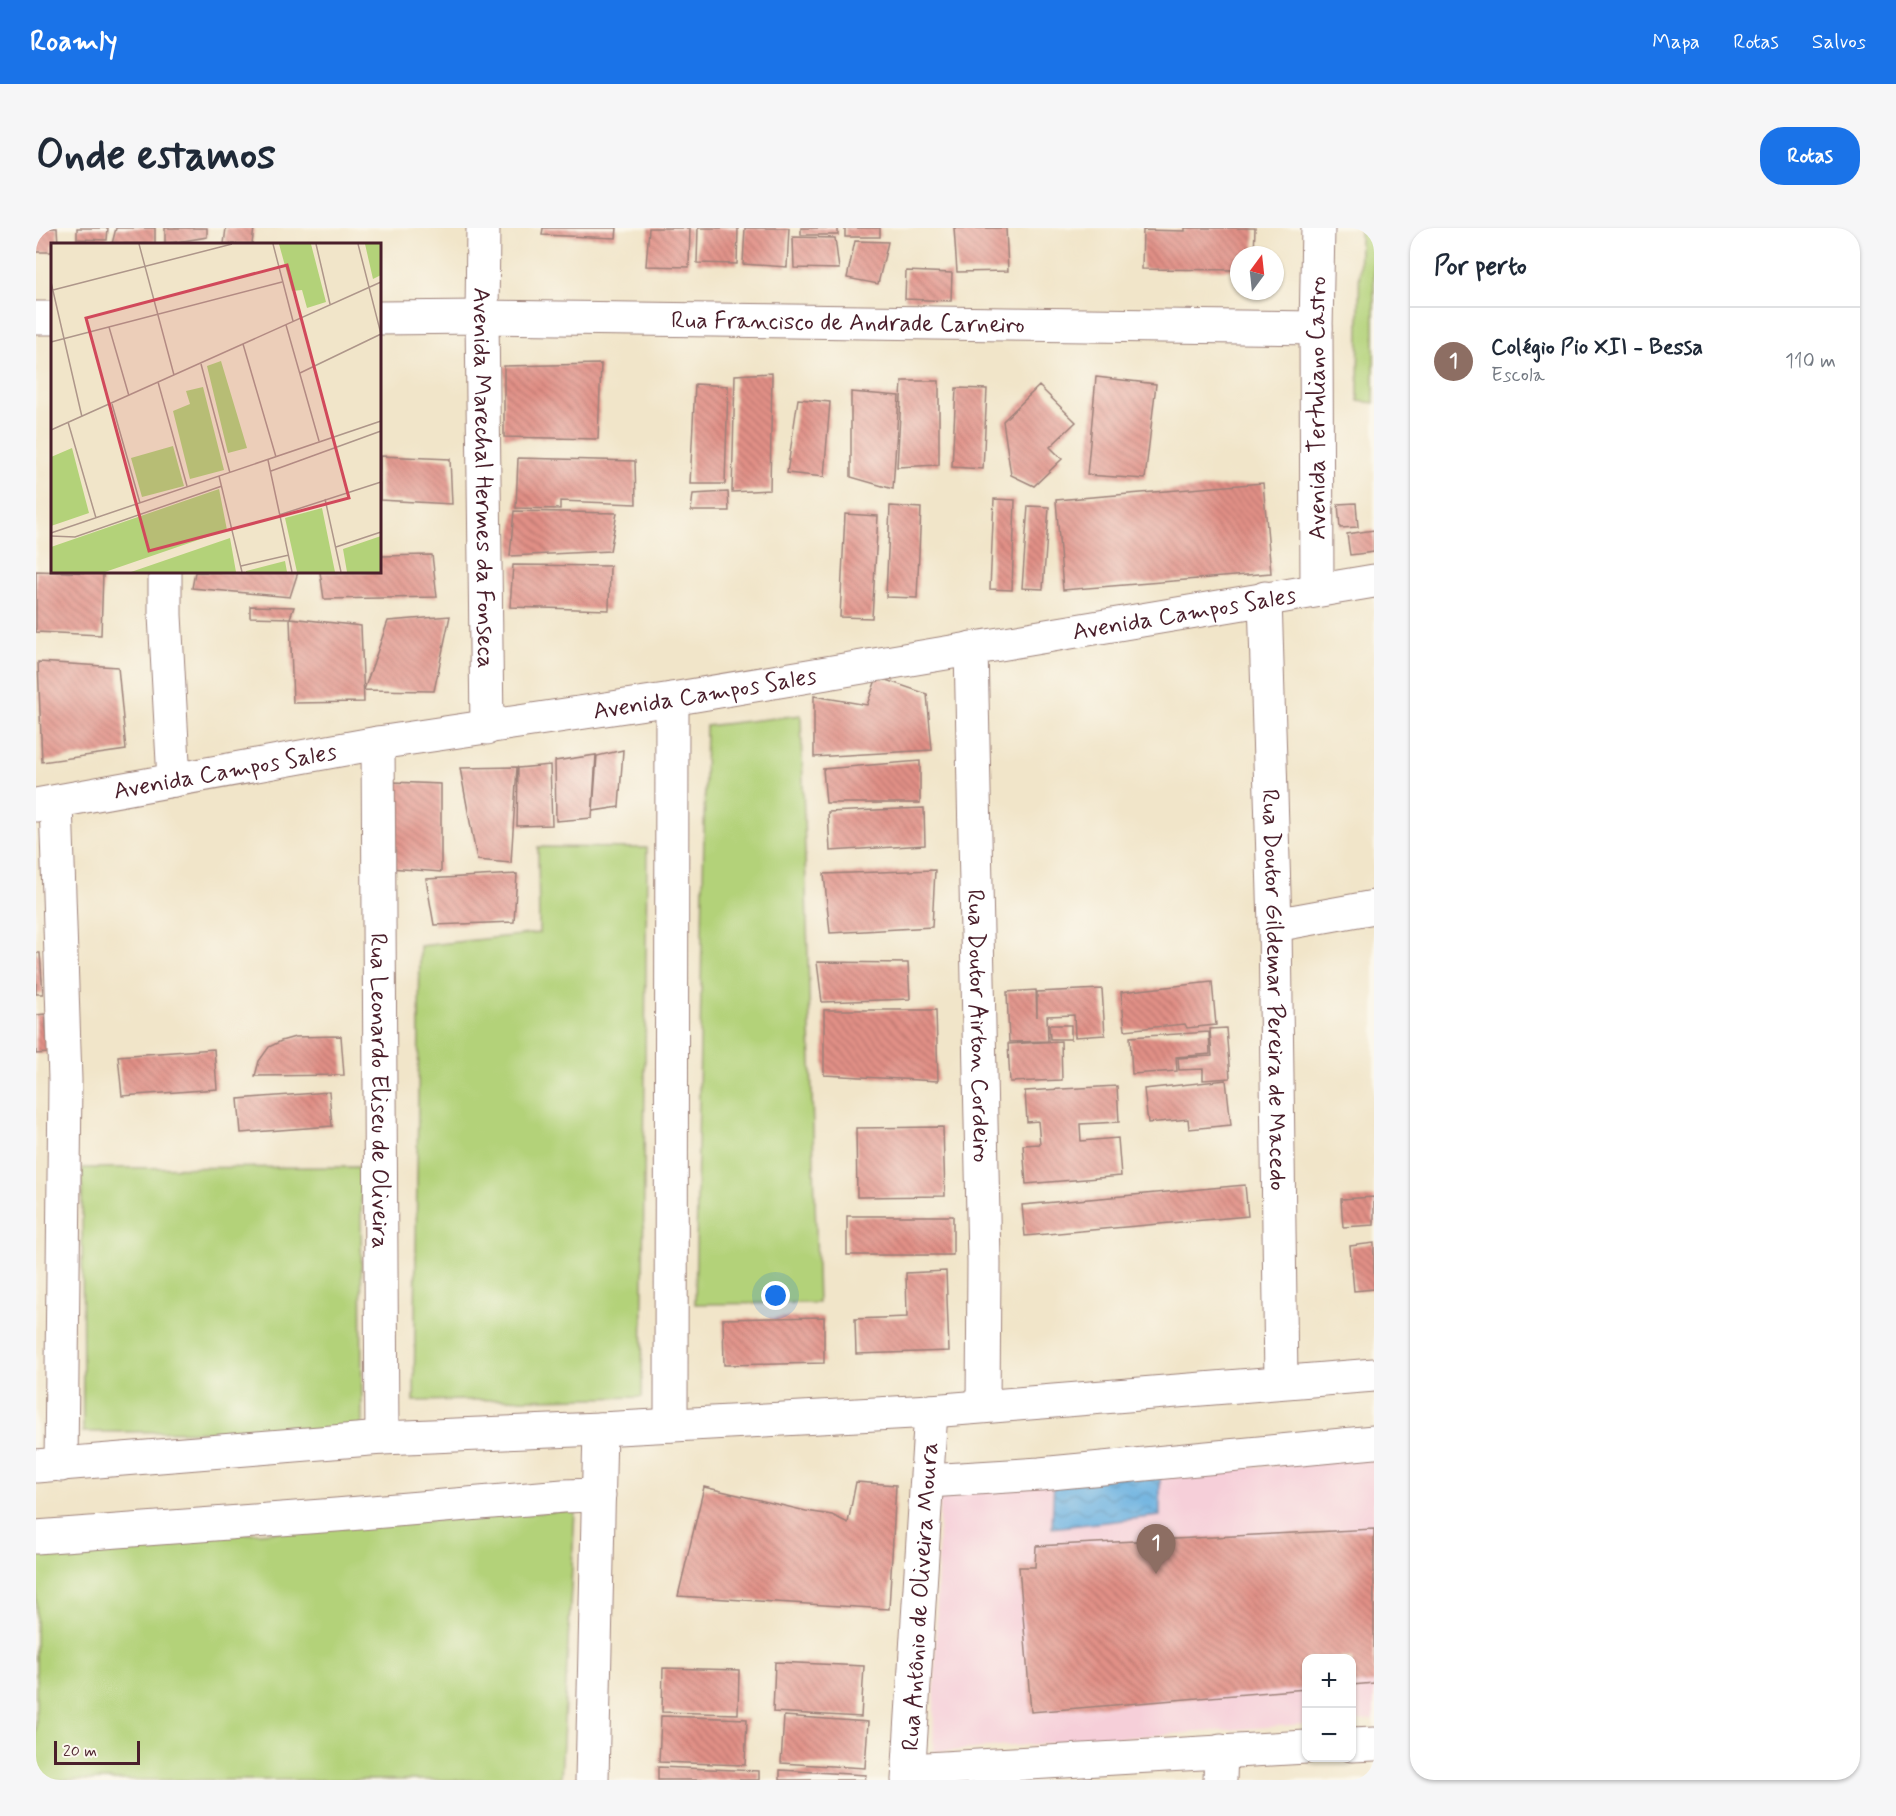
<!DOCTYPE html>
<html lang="pt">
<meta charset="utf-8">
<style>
body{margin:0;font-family:Mynerve,sans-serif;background:#f6f6f7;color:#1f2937}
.controls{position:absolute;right:18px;bottom:18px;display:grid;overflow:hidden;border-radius:12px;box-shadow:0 2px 4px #0004}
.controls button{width:54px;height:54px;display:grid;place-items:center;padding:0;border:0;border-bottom:2px solid #e0e1e3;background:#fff;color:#1f2937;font:30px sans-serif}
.compass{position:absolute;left:1194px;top:18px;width:54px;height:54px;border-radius:50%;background:#fff;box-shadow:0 2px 4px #0004;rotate:15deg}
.scale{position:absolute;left:18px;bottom:15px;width:86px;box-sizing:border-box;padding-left:6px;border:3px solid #4a1f2b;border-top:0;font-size:16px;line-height:21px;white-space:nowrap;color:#4a1f2b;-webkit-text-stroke:4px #fbf7ec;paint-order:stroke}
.you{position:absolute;left:740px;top:1068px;width:21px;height:21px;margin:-15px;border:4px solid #fff;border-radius:50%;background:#1a73e8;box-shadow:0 0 0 9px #1a73e833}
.badge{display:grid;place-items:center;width:39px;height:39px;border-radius:50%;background:#1a73e8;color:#fff;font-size:20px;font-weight:700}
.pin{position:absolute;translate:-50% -50px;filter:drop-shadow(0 2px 3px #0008)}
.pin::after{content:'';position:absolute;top:32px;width:21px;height:18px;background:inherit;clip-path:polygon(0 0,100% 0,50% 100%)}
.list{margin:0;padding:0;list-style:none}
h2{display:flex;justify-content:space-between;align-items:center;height:78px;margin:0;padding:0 24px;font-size:26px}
h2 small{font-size:20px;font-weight:400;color:#747a83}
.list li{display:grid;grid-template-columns:39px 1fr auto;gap:18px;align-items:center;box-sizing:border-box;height:108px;padding:0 24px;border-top:2px solid #e0e1e3}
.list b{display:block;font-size:22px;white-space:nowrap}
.list p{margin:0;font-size:20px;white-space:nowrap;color:#747a83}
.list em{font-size:20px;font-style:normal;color:#747a83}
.map{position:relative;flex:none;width:1338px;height:1552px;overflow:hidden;border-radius:24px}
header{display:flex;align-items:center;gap:36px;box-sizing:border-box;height:84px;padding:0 30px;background:#1a73e8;color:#fff}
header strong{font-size:28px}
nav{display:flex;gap:33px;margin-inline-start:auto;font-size:21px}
.intro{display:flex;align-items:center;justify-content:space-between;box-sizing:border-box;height:144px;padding:0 36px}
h1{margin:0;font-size:42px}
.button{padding:15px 27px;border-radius:24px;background:#1a73e8;color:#fff;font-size:21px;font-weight:700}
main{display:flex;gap:36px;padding:0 36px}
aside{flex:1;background:#fff;border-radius:24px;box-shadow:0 2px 4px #0004}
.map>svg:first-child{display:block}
.built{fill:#f6cfd9}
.grass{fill:#b3d279;stroke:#7e7852;stroke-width:1.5}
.water{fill:url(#water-waves);stroke:#5a6886;stroke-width:1.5}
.building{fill:url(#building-back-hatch)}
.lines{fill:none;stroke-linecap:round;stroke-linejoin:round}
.minor-casing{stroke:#9e827a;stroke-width:35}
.minor{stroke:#fff;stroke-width:33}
.labels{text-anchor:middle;stroke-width:4.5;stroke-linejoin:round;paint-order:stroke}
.street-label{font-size:24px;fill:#4a1f2b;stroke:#fbf7ec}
.inset-road{fill:none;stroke:#ae968a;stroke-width:1.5}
.view{fill:#d1495b;fill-opacity:0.15;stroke:#d1495b;stroke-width:3}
.inset-edge{fill:none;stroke:#4a1f2b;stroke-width:3}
</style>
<header>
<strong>Roamly</strong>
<nav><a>Mapa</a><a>Rotas</a><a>Salvos</a></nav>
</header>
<div class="intro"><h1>Onde estamos</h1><a class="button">Rotas</a></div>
<main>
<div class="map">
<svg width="1338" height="1552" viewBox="0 0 1338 1552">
<defs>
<pattern id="water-waves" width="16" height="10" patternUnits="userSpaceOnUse" patternTransform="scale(1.5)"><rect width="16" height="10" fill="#69b0e0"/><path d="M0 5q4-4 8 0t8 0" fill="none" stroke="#588fb6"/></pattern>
<pattern id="building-back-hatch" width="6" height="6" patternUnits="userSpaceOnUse" patternTransform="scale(1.5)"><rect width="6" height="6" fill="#e19086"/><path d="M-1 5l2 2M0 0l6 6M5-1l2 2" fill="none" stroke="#b8756e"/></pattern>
</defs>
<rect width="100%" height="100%" fill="#fbf7ec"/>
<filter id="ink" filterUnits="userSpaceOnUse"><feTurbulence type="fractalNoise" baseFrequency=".0167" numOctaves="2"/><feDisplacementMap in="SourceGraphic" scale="12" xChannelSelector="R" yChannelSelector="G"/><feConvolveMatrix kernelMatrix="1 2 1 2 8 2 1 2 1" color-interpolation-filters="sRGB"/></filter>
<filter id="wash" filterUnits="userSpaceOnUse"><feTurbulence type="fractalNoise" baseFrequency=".008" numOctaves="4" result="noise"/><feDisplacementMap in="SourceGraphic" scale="24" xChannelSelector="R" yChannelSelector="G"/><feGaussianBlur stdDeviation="1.35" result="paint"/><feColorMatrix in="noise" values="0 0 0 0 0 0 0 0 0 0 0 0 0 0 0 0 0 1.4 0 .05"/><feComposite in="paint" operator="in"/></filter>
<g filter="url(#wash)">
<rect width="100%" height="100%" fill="#f1e5c9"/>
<path class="built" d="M 1338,1230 L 1338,1491 L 1316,1493 L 1316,1430 L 1270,1430 L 1270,1496 L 897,1524 L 904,1262 Z"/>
<path class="grass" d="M 1324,0 L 1338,0 L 1338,175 L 1322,173 Z
M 765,487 L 782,1075 L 659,1076 L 670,498 Z
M 502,619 L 611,620 L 606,1169 L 378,1173 L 384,718 L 503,705 Z
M 325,939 L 326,1203 L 47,1204 L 46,940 Z
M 539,1282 L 525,1550 L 492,1552 L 0,1552 L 0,1321 Z"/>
<path class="water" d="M 1124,1246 L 1124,1288 L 1016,1300 L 1018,1251 Z"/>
<g id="blocks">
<path class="building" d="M 0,0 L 21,0 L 22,16 L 16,16 L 16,24 L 0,24 Z
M 41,0 L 72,0 L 71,12 L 41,11 Z
M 80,0 L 119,0 L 119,16 L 76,16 Z
M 129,0 L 171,0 L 171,9 L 129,16 Z
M 190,0 L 218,0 L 216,16 L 188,16 Z
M 507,0 L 581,0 L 580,10 L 506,7 Z
M 613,0 L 654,0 L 653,39 L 610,38 Z
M 662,0 L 702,0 L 701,36 L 661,35 Z
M 709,0 L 753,0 L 751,39 L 707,36 Z
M 765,0 L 802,0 L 802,7 L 765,7 Z
M 809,0 L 844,0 L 844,9 L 809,9 Z
M 918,0 L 970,0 L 972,43 L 921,44 Z
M 1149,0 L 1219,0 L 1218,27 L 1203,27 L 1203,42 L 1106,41 L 1107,2 L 1149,3 Z
M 757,9 L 799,10 L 803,41 L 758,40 Z
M 819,13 L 852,14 L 842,56 L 811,50 Z
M 870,43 L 916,45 L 915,73 L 869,71 Z
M 565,136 L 562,211 L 468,209 L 468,138 Z
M 736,145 L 734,262 L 696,264 L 699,147 Z
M 1060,149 L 1120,156 L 1109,251 L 1051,247 Z
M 866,153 L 903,153 L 903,237 L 861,239 Z
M 659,156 L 692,158 L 689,256 L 654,256 Z
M 1003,158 L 1040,194 L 1014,219 L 1026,231 L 998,258 L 975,247 L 967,193 Z
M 920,160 L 951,161 L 947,241 L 916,239 Z
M 815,164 L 863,168 L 857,261 L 815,249 Z
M 762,171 L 794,174 L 788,249 L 751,245 Z
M 344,228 L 414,231 L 416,276 L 344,272 Z
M 482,230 L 599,233 L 600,276 L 524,273 L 524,281 L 480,280 Z
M 1227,255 L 1235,345 L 1027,362 L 1020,272 Z
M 692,264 L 693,283 L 655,283 L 657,266 Z
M 958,271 L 979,272 L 976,362 L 954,361 Z
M 1320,275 L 1322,299 L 1304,300 L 1302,276 Z
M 854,278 L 885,280 L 881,370 L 850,369 Z
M 992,278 L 1013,279 L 1007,361 L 986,360 Z
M 478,283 L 581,285 L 574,323 L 474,328 Z
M 809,286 L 842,288 L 836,390 L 804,389 Z
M 1338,302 L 1338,324 L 1314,327 L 1311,306 Z
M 396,327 L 401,369 L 288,371 L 284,344 L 344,344 L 344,328 Z
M 477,337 L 574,338 L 573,382 L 474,379 Z
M 0,343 L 67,345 L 65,407 L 0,404 Z
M 159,344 L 262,344 L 254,369 L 156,360 Z
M 214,378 L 258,379 L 254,390 L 214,389 Z
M 414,388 L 398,463 L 328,462 L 352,393 Z
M 254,390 L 325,398 L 328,474 L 257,475 Z
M 2,434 L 82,439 L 90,522 L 6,534 Z
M 841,449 L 891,466 L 896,522 L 778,529 L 778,468 L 831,477 Z
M 587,522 L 583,579 L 557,583 L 561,528 Z
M 560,527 L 556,590 L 520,593 L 519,533 Z
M 884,533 L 884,575 L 790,575 L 787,541 Z
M 514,537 L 516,597 L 481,598 L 482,540 Z
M 481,539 L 475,635 L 441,632 L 424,540 Z
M 356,554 L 405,556 L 405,644 L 354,640 Z
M 888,580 L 889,617 L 794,623 L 792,584 Z
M 899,642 L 896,699 L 794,705 L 788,646 Z
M 481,646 L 478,694 L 398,697 L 390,651 Z
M 0,725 L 4,725 L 7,766 L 0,766 Z
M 781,734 L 872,735 L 874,771 L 786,774 Z
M 1176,754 L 1180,797 L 1151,800 L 1149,796 L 1089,802 L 1085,764 Z
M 1066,761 L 1069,807 L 1039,809 L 1038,787 L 1011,788 L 1012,813 L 973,814 L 971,764 L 1000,762 L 1001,789 L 1001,764 Z
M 788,782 L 900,782 L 902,853 L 788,847 Z
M 9,786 L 12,825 L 0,826 L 0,787 Z
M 1013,797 L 1035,797 L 1035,811 L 1014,811 Z
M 1190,800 L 1194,850 L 1167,852 L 1167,841 L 1143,842 L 1142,830 L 1176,828 L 1174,801 Z
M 1173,804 L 1174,826 L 1140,829 L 1141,843 L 1096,846 L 1094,809 Z
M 305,808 L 308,847 L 219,848 L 223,833 L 233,819 L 245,813 L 259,809 Z
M 1025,813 L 1026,852 L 974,854 L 972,816 Z
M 178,821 L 181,861 L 86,868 L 82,828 Z
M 1190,852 L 1195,897 L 1153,901 L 1152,891 L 1112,895 L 1108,861 Z
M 1081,858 L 1083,894 L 1044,896 L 1045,913 L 1082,910 L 1085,948 L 990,956 L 987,917 L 1004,916 L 1002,893 L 991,894 L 989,863 Z
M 293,864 L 296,898 L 205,905 L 202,871 Z
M 907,899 L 909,968 L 821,969 L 820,900 Z
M 1209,957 L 1212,988 L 989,1008 L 986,977 Z
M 1338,969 L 1338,997 L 1307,999 L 1305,971 Z
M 811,988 L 917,988 L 917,1027 L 811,1027 Z
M 1338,1015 L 1338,1061 L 1318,1063 L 1314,1018 Z
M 910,1043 L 913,1123 L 820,1126 L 819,1091 L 871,1089 L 870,1045 Z
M 788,1089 L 788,1135 L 688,1137 L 687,1091 Z
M 820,1254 L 860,1257 L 853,1381 L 642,1368 L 668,1259 L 770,1283 L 796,1287 L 812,1295 Z
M 1338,1301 L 1338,1455 L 1316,1457 L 1316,1430 L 1270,1430 L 1270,1461 L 995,1484 L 983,1339 L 999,1339 L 1000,1318 Z
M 739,1434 L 828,1438 L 825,1489 L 737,1484 Z
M 627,1440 L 703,1442 L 702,1486 L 626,1484 Z
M 625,1488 L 711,1491 L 709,1537 L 623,1534 Z
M 748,1488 L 832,1494 L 829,1540 L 745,1535 Z
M 622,1539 L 723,1543 L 723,1552 L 622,1552 Z
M 744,1542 L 830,1547 L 829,1552 L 744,1552 Z"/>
</g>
</g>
<g filter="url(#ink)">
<use href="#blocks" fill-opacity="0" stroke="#9e827a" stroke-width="1.5"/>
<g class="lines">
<defs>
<g id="minor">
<path id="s1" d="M 447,0 L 446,89 L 451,500"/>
<path d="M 0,90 L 16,90"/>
<path id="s2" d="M 344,90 L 446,89 L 1280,100"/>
<path d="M 129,344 L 129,387 L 138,552"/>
<path id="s3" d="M 1281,362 L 1280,100 L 1282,0"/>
<path id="s4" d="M 1229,370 L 1239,697 L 1245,1153"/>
<path id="s5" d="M 935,420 L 948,1035 L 947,1177"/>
<path id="s6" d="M 342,515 L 346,1210"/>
<path d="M 20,574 L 29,852 L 25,1237"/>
<path id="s7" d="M 0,577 L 342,515 L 636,471 L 1338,353"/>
<path d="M 1239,697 L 1338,679"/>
<path d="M 635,1197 L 636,471"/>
<path d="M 0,1238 L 346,1210 L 564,1201 L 895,1183 L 1338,1147"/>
<path d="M 892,1253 L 1004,1246 L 1338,1214"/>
<path d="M 0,1309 L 300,1287 L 527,1268 L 563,1267"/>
<path d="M 1316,1517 L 1338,1516"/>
<path d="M 873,1542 L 1270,1519"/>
<path d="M 556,1552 L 564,1201"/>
<path id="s8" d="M 872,1552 L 895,1183"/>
<path d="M 1184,1552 L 1185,1523"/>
</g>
</defs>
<use href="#minor" class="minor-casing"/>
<use href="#minor" class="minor"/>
</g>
</g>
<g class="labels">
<g class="street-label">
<text dy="8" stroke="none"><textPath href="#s2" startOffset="468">Rua Francisco de Andrade Carneiro</textPath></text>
<text dy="8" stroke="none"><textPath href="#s3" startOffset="182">Avenida Tertuliano Castro</textPath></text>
<text dy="8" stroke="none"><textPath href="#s1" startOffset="250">Avenida Marechal Hermes da Fonseca</textPath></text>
<text dy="8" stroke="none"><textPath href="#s7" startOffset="1164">Avenida Campos Sales</textPath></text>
<text dy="8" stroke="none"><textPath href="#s7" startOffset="678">Avenida Campos Sales</textPath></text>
<text dy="8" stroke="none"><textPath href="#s7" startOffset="192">Avenida Campos Sales</textPath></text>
<text dy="8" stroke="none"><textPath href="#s4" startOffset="392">Rua Doutor Gildemar Pereira de Macedo</textPath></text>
<text dy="8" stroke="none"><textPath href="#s5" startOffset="378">Rua Doutor Airton Cordeiro</textPath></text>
<text dy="8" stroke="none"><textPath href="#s6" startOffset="348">Rua Leonardo Eliseu de Oliveira</textPath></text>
<text dy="8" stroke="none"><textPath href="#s8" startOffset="184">Rua Antônio de Oliveira Moura</textPath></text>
</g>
</g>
<g transform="translate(15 15)">
<rect width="330" height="330" fill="#f1e5c9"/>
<path d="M 228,1 L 260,1 L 275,59 L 256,65 L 251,47 L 241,48 ZM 314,1 L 330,1 L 330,32 L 322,36 ZM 170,118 L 196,205 L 177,210 L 156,123 ZM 152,144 L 173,227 L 139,236 L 122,168 L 139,161 L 135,148 ZM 122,203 L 133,243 L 91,254 L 80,215 ZM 21,205 L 38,270 L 0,283 L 0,214 ZM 168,246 L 176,287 L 54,329 L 0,329 L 0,304 ZM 271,265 L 284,329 L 246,329 L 234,275 ZM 330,293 L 330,329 L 296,329 L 292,306 ZM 179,295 L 185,329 L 80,329 ZM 234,318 L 236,329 L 195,329 L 195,328 Z" fill="#b3d279"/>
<path class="inset-road" d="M 88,1 L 123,132M 222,1 L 242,78M 265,1 L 279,61M 0,39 L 31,174M 2,47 L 181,1M 235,82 L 268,198M 58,84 L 78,153M 0,99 L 231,39M 192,101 L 225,214M 150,121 L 179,230M 249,130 L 330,91 L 307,1M 107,139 L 136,243M 61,161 L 89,260M 17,179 L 45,275M 0,187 L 330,39M 217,217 L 241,329M 220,228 L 330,188M 168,233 L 191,329M 274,256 L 290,329M 228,272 L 330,239M 0,290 L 330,178M 0,293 L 24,294 L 171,243M 285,304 L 330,289M 190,323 L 238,312"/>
<path class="view" d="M 236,22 L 298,255 L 98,308 L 35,75 Z"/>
<rect width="330" height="330" class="inset-edge"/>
</g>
</svg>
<div class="controls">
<button>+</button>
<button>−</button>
</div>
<svg class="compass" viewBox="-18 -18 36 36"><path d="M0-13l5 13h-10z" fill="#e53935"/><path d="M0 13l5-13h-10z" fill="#747a83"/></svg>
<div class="scale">20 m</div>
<div class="you"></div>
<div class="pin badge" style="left:1120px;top:1346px;background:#8d6e63">1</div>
</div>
<aside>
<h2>Por perto<small></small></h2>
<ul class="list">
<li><span class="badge" style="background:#8d6e63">1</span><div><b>Colégio Pio XII - Bessa</b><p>Escola</p></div><em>110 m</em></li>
</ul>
</aside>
</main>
